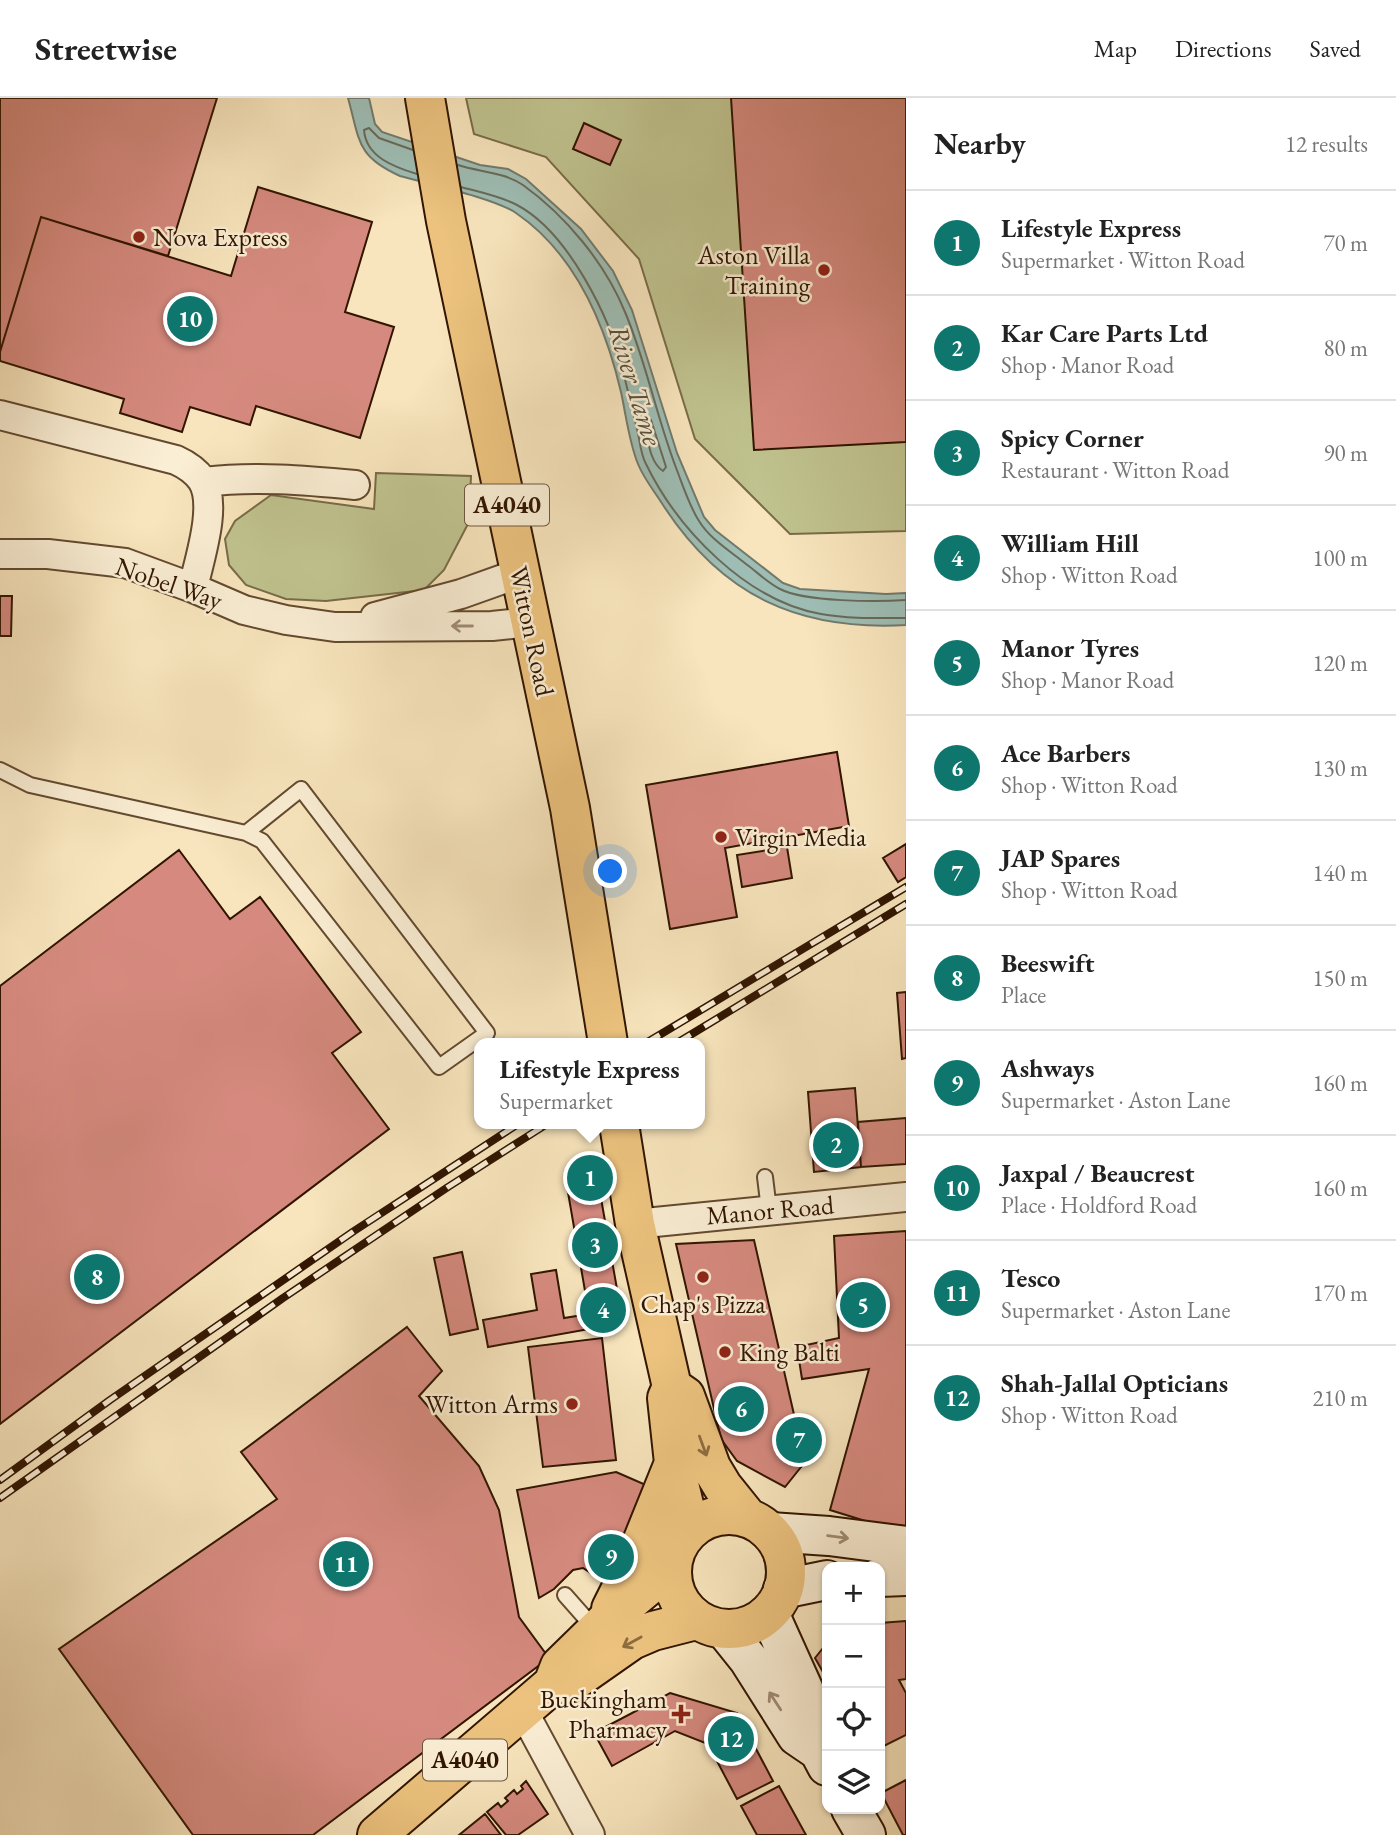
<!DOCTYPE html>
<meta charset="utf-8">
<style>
body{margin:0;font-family:"EB Garamond",serif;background:#f2f2f2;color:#222}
.controls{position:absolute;right:21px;bottom:21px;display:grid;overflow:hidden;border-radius:14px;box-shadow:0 2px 5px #0004}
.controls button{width:63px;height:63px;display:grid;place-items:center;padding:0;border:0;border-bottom:2px solid #e0e0e0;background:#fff;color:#222;font:35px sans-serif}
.you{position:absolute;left:611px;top:774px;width:24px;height:24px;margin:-18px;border:5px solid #fff;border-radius:50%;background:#1a73e8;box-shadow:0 0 0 10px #1a73e833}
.badge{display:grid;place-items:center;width:46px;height:46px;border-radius:50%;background:#0f766e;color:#fff;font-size:23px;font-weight:700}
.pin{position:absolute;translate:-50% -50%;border:4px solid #fff;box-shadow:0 2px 7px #0006}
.popup{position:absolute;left:474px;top:940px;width:231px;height:91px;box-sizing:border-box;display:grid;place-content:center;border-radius:14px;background:#fff;filter:drop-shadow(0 2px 5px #0005);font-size:23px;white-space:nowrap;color:#767676}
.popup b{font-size:26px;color:#222}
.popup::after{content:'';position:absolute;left:50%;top:100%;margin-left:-14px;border:14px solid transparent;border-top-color:#fff}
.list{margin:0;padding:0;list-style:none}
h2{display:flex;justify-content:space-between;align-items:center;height:91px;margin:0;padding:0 28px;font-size:30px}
h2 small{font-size:23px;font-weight:400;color:#767676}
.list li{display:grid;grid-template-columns:46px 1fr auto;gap:21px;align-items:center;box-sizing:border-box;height:105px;padding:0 28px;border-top:2px solid #e0e0e0}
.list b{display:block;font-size:26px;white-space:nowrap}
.list p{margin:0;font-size:23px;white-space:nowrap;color:#767676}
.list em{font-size:23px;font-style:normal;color:#767676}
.icon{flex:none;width:38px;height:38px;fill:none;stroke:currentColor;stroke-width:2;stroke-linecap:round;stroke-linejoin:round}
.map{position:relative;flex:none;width:906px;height:1737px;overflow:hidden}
header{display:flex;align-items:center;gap:42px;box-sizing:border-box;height:98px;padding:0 35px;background:#fff;border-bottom:2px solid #e0e0e0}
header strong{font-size:33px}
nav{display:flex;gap:38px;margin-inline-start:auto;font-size:24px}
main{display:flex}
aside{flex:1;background:#fff}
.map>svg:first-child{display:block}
.green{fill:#c0c38f;stroke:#786c48;stroke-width:2}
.water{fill:#9ebeb5;stroke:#727a6d;stroke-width:2}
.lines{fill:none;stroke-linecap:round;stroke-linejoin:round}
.shore{stroke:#686a5a;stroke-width:2}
.building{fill:#d68a7f;stroke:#311500;stroke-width:2}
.service-casing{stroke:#63492f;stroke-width:18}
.minor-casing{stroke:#63492f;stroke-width:32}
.secondary-casing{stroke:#311500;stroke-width:42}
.primary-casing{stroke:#311500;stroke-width:42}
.service{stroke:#faeed4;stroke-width:14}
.minor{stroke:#faeed4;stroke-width:28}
.secondary{stroke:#faeed4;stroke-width:38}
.primary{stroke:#ecc27e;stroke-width:38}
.rail-casing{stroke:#311500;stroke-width:8}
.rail{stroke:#faeed4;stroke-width:5;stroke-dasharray:16;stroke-linecap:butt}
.oneway{stroke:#a08c75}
.oneway2{stroke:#8e6c3f}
.poi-dot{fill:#8f2418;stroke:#faeed4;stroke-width:2.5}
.labels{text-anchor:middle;stroke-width:5;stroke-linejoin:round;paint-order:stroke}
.shield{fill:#faeed4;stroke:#6d5640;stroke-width:2}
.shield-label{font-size:24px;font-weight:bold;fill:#311500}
.poi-label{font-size:26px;fill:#311500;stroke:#faeed4;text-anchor:start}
.street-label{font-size:26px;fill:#311500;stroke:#faeed4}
.water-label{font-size:28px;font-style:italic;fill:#57503f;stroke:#faeed4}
</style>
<header>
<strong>Streetwise</strong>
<nav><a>Map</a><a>Directions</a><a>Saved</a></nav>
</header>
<main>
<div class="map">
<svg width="906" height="1737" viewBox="0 0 906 1737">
<rect width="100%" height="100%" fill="#f8e5bd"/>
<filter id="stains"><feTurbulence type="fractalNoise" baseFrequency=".00286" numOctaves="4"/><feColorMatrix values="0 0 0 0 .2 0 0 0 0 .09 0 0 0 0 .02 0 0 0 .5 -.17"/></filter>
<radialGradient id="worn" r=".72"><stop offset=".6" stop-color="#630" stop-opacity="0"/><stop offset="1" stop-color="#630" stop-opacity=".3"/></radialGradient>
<path class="green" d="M 466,0 L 906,0 L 906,433 L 790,436 L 695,341 L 639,161 L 546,59 L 474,36 Z
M 376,375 L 471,378 L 469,424 L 444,472 L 424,492 L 326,503 L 286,501 L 246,487 L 229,467 L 225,441 L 235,423 L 271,397 L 374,411 Z"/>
<path class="water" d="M 348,0 L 369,0 L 375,26 L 382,34 L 480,67 L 508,71 L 526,81 L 581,131 L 613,173 L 632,212 L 677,355 L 704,419 L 715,432 L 783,485 L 800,491 L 886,496 L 906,495 L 906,527 C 799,533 722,498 663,407 C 655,394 644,381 638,366 C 629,344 626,317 621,294 C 605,226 576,156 516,115 C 494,100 428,86 400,78 C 356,58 360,43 348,0 Z"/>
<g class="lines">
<path class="shore" d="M 413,52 L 379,40 L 369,30 L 364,32 C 366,59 394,69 417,76
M 458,67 C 479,74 504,74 523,87 C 566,118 605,165 625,214 C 647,266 657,322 678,375 C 684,391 690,409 699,423 C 710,441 730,453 746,466 C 757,474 768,485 780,491 C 805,504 877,504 906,502
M 461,89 C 479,94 500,98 517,107 C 568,134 610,219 623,273 C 628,294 633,314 638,335 C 640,345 641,357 646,366 C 678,432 747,503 821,516 C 849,521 878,520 906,520
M 647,320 L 651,322 L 666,369 L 663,373 C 649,364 648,340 644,324 Z"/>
</g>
<path class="building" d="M 0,0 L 217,0 L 168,158 L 41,119 L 0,254 Z
M 731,0 L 906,0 L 906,344 L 754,352 Z
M 584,25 L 621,42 L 610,67 L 573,51 Z
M 258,89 L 372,124 L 345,214 L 394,229 L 360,340 L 256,308 L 250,327 L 190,309 L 182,334 L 120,315 L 124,301 L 0,263 L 0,254 L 41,119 L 231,178 Z
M 0,498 L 12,498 L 11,538 L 0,538 Z
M 837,654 L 849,728 L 725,750 L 737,819 L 670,831 L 646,687 Z
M 906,746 L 906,779 L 898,784 L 883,760 Z
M 787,749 L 792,780 L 742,789 L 737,757 Z
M 179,752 L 230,821 L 260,799 L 361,934 L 332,955 L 389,1031 L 0,1326 L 0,888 Z
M 906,894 L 906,960 L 902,961 L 897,895 Z
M 855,990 L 861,1069 L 814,1074 L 808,994 Z
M 906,1020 L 906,1066 L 861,1069 L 858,1024 Z
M 596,1072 L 623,1225 L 488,1249 L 483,1222 L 537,1212 L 531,1176 L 556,1172 L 564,1220 L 589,1216 L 565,1077 Z
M 906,1133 L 906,1428 L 875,1426 L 830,1412 L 869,1271 L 802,1281 L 797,1249 L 839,1240 L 834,1138 Z
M 754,1142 L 798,1334 L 821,1344 L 785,1389 L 737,1363 L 721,1341 L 676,1146 Z
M 462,1154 L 478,1231 L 450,1237 L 434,1160 Z
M 407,1229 L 442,1273 L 419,1298 L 479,1368 L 499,1412 L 519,1519 L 549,1560 L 313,1737 L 193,1737 L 59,1551 L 277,1401 L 241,1354 Z
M 602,1240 L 616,1362 L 543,1369 L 528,1249 Z
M 616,1374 L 646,1387 L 612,1489 L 583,1470 L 573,1472 L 554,1491 L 539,1500 L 517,1392 Z
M 906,1523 L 906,1581 L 899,1582 L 906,1595 L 906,1637 L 880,1650 L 880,1525 Z
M 827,1545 L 827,1581 L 815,1560 Z
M 670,1595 L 737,1615 L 773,1683 L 737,1701 L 708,1646 L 675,1633 L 612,1668 L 594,1635 Z
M 906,1682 L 906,1737 L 903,1737 L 881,1695 Z
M 526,1683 L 548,1716 L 518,1737 L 506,1737 L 487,1714 L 498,1705 L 501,1709 L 508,1703 L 505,1700 L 514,1692 L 517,1696 L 523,1691 L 521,1688 Z
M 779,1688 L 806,1737 L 757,1737 L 741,1708 Z
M 485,1716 L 501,1737 L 459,1737 Z"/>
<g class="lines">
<defs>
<path id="service" d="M 0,672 L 30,687 L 246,735 L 262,743 L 439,969 L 487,935 L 301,691 L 246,735
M 765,1079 L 769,1112
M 565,1497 L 595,1531"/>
<path id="minor" d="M 0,317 L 176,362 C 187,367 195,372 202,382 C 218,407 199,462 193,490
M 204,384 C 255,378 304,382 355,387
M 0,456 L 48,456 L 125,465 L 193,490 L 244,512 L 286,522 L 335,529 L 492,528 L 530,524
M 375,519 L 461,496 L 520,475
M 635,1126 L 906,1099
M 523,1613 L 590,1737"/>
<path id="secondary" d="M 770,1434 L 829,1438 L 906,1448
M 880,1479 L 906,1478
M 783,1491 L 827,1482
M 769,1515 L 820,1628 L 819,1653
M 725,1532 L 749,1562 L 797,1638 L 819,1653 L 827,1668
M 851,1711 L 866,1737"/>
<path id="primary" d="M 425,0 L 446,123 L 570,710 L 608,945
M 619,1026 L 635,1126 L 672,1289 L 667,1300 L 674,1365 L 690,1432
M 672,1289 L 685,1298 L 711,1369 L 723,1389 L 748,1420
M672 1474a57 57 0 1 1 114 0a57 57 0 1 1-114 0Z
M 611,1511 L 632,1469 L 674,1365
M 562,1585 L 572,1584 L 632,1542 L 653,1533 L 696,1522
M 377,1737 L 553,1586 L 560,1568 L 605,1524 L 672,1468"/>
</defs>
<use href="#service" class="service-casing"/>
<use href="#minor" class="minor-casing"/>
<use href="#secondary" class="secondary-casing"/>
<use href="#primary" class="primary-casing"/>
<use href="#service" class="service"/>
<use href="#minor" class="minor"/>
<use href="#secondary" class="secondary"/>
<use href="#primary" class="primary"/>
<defs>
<path id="rail" d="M 646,945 L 906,789
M 677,945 L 906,806
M 0,1382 L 110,1302 L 354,1133 L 518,1026
M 0,1400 L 283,1200 L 448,1089 L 547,1026"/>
</defs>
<use href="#rail" class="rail-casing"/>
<use href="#rail" class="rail"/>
</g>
<defs><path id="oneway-shaft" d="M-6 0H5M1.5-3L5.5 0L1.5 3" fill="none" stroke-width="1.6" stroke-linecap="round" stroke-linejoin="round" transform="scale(1.75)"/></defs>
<g class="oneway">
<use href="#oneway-shaft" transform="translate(462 528) rotate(180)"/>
<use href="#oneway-shaft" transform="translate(838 1439) rotate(7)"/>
<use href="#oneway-shaft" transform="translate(775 1603) rotate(-123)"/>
</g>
<g class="oneway2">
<use href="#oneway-shaft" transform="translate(703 1348) rotate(70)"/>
<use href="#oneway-shaft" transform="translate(632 1544) rotate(151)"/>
</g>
<g class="poi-dot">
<circle cx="139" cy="139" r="7"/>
<circle cx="824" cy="172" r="7"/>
<circle cx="721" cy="739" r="7"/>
<circle cx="703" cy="1179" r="7"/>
<circle cx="725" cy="1254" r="7"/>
<circle cx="572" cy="1306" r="7"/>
<path d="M677.5 1605.5h7v7h7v7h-7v7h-7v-7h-7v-7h7z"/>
</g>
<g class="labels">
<g class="shield">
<rect x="465" y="386.5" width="84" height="41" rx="5"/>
<rect x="423" y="1641.5" width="84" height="41" rx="5"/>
</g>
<g class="shield-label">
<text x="507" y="415">A4040</text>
<text x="465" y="1670">A4040</text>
</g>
<g class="poi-label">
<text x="153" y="148">Nova Express</text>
<text x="810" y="166" text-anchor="end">Aston Villa<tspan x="810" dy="30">Training</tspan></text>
<text x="735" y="748">Virgin Media</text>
<text x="703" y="1215" text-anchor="middle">Chap's Pizza</text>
<text x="739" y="1263">King Balti</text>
<text x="558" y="1315" text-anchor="end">Witton Arms</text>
<text x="667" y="1610" text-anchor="end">Buckingham<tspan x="667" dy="30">Pharmacy</tspan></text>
</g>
<g class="street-label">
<text transform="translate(169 485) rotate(19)" y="9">Nobel Way</text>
<text transform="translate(532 533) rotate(78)" y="9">Witton Road</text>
<text transform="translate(770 1112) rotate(-5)" y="9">Manor Road</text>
</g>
<g class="water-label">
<text transform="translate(636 287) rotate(73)" y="10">River Tame</text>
</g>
</g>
<rect width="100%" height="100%" filter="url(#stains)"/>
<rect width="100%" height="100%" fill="url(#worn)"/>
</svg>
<div class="controls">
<button>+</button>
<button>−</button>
<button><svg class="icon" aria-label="locate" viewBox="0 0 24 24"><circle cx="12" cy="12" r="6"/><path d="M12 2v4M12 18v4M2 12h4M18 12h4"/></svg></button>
<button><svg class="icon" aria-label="layers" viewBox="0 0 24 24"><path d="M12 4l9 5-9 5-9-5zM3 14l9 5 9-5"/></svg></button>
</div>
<div class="you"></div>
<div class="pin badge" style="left:590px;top:1080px">1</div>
<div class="popup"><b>Lifestyle Express</b>Supermarket</div>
<div class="pin badge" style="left:836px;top:1047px">2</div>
<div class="pin badge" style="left:595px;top:1147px">3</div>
<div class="pin badge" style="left:603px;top:1212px">4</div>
<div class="pin badge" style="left:863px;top:1207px">5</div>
<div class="pin badge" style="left:741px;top:1311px">6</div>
<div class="pin badge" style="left:799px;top:1342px">7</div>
<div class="pin badge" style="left:97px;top:1179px">8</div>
<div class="pin badge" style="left:611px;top:1459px">9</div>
<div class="pin badge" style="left:190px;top:221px">10</div>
<div class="pin badge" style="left:346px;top:1466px">11</div>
<div class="pin badge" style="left:731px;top:1641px">12</div>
</div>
<aside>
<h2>Nearby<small>12 results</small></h2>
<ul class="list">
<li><span class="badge">1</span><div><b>Lifestyle Express</b><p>Supermarket · Witton Road</p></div><em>70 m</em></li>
<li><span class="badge">2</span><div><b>Kar Care Parts Ltd</b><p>Shop · Manor Road</p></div><em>80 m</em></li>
<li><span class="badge">3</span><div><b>Spicy Corner</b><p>Restaurant · Witton Road</p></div><em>90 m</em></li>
<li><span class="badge">4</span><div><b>William Hill</b><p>Shop · Witton Road</p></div><em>100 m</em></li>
<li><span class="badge">5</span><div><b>Manor Tyres</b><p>Shop · Manor Road</p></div><em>120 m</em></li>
<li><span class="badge">6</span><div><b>Ace Barbers</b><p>Shop · Witton Road</p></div><em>130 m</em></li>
<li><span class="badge">7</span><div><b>JAP Spares</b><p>Shop · Witton Road</p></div><em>140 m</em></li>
<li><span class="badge">8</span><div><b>Beeswift</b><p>Place</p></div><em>150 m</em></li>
<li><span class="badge">9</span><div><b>Ashways</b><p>Supermarket · Aston Lane</p></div><em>160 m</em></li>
<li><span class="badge">10</span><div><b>Jaxpal / Beaucrest</b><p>Place · Holdford Road</p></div><em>160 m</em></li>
<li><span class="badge">11</span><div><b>Tesco</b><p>Supermarket · Aston Lane</p></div><em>170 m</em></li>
<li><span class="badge">12</span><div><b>Shah-Jallal Opticians</b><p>Shop · Witton Road</p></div><em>210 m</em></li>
</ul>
</aside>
</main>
